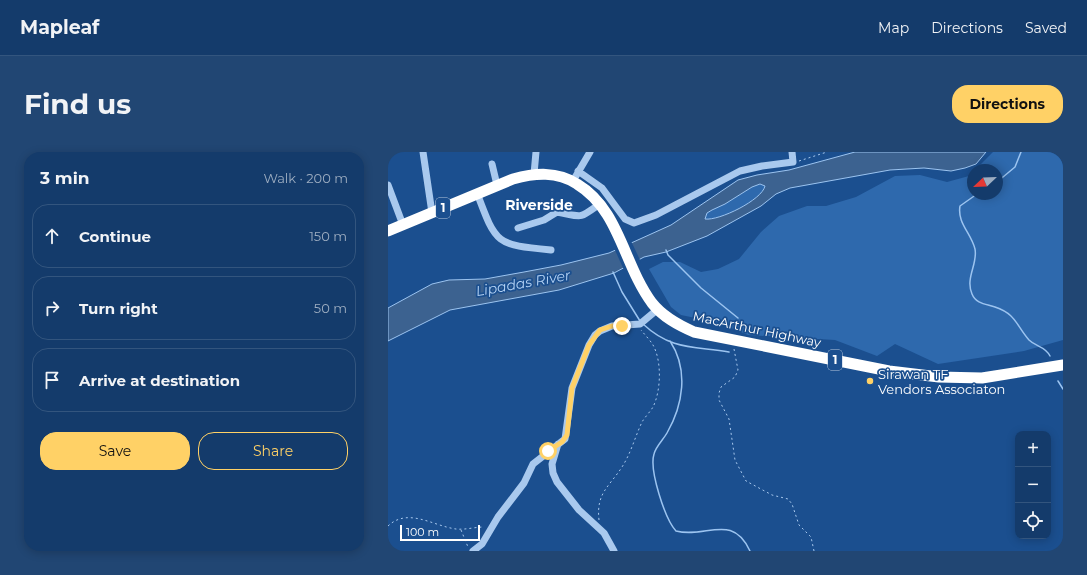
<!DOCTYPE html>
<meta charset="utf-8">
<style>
body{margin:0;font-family:Montserrat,sans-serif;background:#214673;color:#f1f3f6}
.controls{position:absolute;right:12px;bottom:12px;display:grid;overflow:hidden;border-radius:8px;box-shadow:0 2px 10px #0003}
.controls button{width:36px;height:36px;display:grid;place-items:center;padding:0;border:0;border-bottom:1px solid #33557e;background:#143b6b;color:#f1f3f6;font:20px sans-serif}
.compass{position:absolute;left:579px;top:12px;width:36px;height:36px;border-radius:50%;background:#143b6b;box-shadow:0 2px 10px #0003;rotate:247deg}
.scale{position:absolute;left:12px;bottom:10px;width:80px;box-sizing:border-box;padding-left:4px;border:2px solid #fff;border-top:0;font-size:11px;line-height:14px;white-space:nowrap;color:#fff;-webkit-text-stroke:3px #1b4f8f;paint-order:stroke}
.stop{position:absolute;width:12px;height:12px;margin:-9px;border:3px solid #ffd166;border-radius:50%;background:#fff}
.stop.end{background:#ffd166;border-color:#fff;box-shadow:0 1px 4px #0008}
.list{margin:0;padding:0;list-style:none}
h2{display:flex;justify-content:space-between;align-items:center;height:52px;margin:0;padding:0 16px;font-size:17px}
h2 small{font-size:13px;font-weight:400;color:#9dadc1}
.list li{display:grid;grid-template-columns:26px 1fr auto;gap:12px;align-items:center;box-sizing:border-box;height:64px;margin:0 8px 8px;padding:0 8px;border:1px solid #33557e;border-radius:16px}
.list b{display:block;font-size:15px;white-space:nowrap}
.list em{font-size:13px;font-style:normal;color:#9dadc1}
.actions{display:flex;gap:8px;padding:12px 16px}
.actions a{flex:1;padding:9px 0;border:1px solid #ffd166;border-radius:16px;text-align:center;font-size:14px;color:#ffd166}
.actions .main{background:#ffd166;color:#111}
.icon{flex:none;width:22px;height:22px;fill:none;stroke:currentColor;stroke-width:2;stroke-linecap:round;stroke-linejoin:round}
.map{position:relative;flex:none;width:675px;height:399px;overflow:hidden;border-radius:16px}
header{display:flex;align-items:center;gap:24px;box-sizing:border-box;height:56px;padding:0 20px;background:#143b6b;border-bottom:1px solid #33557e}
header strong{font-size:19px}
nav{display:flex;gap:22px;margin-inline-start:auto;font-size:14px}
.intro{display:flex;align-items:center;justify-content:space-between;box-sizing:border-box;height:96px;padding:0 24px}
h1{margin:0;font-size:28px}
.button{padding:10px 18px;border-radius:16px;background:#ffd166;color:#111;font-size:14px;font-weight:700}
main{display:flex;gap:24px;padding:0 24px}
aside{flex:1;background:#143b6b;border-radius:16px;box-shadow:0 2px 10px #0003}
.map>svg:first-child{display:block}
.green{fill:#2e69ad}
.water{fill:#3c6290;stroke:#9cc4f0;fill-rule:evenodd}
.pier{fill:#1b4f8f}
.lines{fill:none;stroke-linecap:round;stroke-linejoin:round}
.stream{stroke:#9cc4f0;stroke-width:1.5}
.path{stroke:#a9c9ee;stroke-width:1;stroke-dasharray:2 3;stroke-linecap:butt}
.minor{stroke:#a9c9ee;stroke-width:7}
.highway{stroke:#fff;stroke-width:11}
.route{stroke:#ffd166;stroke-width:5}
.poi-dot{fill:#ffd166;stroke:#1b4f8f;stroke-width:1.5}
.labels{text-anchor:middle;stroke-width:3.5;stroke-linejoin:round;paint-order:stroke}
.shield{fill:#1b4f8f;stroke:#bbcadd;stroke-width:1}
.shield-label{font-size:12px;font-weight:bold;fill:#fff}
.street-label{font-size:13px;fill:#fff;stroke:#1b4f8f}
.poi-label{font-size:13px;fill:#fff;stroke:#1b4f8f;text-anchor:start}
.neighbourhood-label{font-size:14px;font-weight:bold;fill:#fff;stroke:#1b4f8f}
.water-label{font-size:14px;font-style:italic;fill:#b5d3f5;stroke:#1b4f8f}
</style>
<header>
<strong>Mapleaf</strong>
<nav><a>Map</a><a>Directions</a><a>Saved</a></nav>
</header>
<div class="intro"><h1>Find us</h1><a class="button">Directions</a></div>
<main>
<aside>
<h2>3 min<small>Walk · 200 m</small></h2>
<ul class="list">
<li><svg class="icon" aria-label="ahead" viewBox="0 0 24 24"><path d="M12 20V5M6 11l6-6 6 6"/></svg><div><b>Continue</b></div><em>150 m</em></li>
<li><svg class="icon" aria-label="right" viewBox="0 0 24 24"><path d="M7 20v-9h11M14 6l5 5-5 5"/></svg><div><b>Turn right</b></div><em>50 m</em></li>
<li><svg class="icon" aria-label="arrive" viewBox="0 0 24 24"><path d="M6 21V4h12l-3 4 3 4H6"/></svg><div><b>Arrive at destination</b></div></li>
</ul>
<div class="actions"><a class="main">Save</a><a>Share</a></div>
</aside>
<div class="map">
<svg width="675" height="399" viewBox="0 0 675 399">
<rect width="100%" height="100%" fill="#1b4f8f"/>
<path class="green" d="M 605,0 L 675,0 L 675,188 L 636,199 L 550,212 L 507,192 L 489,204 L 447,188 L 360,183 L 332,171 L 293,163 L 283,155 L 261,117 L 275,110 L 292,110 L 313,120 L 330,117 L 351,107 L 373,80 L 391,64 L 419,54 L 438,54 L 468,45 L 507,24 L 532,23 L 559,30 L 581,24 L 585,20 L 585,42 L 609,42 L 609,18 L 587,18 Z
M 372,32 L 377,34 C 374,48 330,70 317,67 L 319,61 L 324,58 L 337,52 L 364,35 Z"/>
<path class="water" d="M 467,0 L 598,0 L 588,12 L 577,16 L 563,19 L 536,16 L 502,18 L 402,36 L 388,42 L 373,54 L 319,84 L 278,100 L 256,105 L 226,121 L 171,138 L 62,158 L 0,189 L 0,156 L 44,132 L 61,128 L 97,127 L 136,120 L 173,113 L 221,101 L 283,73 L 350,28 L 369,23 L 401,18 ZM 372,32 L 377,34 C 374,48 331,69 317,67 L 319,61 L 324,58 L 337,52 L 364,35 Z"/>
<path class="pier" d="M 243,89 L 253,110 L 236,118 L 226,96 Z"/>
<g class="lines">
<path class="stream" d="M 609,30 L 627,15 L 633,0
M 589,42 L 572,54 C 569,71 583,81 587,97 C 590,112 577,126 584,142 C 588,152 598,152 607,155 C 628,162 628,173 641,188 C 648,195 657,194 662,204
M 278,98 L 280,103 L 313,136 L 350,166
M 225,120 L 234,140 L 252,169
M 255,172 C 284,199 307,194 341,200
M 282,189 C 301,218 295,253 279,281 C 275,288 268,294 266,302 C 261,318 277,367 288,379 C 318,387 344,360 362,399
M 670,229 L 675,237"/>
<path class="path" d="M 411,9 L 439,0
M 346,197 L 350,218 L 347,225 L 333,235 L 331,241 L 331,248 L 341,267 L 347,308 L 358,329 L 384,343 L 400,347 L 404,352 L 411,373 L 423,385 L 426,399
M 211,368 C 208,341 221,335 234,315 C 243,301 247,285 254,270 C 257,265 262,260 265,255 C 273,239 274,209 265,193 C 262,188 257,183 253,178
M 0,374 C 20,355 45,374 68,377 C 77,378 87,375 96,375
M 73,378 L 80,395"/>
<path class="minor" d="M 35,0 L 44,61
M 104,12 L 109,33
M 190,19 L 214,36 L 237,67 L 246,71 L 268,63 L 352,19 L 374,14 L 405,10 L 404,0
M 146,22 L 148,0
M 185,29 L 202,0
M 0,33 L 15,73
M 89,41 C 108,92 108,93 163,98
M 130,76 L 156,68 L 169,60 C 196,65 189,68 213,51
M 170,292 L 164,312 L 165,321 L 169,330 L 191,358 L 216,381 L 226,399
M 85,399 L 94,392 L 110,365 L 136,331 L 145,312 L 177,287 L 184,236 L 201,193 L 207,183 L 212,179 L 224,174 L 252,172 L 270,157"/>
<path class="highway" d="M 0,79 L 125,27 C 147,21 169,19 189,32 C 232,58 235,112 264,151 C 275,165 290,173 306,180 L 501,219 L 551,225 L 594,226 L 675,213"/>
</g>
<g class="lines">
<path class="route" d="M 160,299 L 174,290 L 179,283 L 184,236 L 201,193 L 212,178 L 224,174 L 234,174"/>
</g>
<circle class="poi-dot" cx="482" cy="229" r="4"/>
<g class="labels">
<g class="shield">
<rect x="48" y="46" width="14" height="20" rx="3"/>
<rect x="440" y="198" width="14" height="20" rx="3"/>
</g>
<g class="shield-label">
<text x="55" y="60">1</text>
<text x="447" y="212">1</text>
</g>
<g class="street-label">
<text transform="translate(369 177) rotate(12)" y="5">MacArthur Highway</text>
</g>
<g class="poi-label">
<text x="490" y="227">Sirawan TF<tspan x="490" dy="15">Vendors Associaton</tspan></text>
</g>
<g class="neighbourhood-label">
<text x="151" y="58">Riverside</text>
</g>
<g class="water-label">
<text transform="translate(135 131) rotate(-10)" y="5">Lipadas River</text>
</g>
</g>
</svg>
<div class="controls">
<button>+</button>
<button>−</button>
<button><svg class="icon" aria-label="locate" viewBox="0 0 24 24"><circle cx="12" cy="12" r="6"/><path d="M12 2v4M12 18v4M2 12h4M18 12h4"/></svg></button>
</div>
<svg class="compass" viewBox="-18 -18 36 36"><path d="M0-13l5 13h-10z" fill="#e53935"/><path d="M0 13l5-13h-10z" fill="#9dadc1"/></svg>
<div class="scale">100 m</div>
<div class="stop" style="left:160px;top:299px"></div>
<div class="stop end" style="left:234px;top:174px"></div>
</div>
</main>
